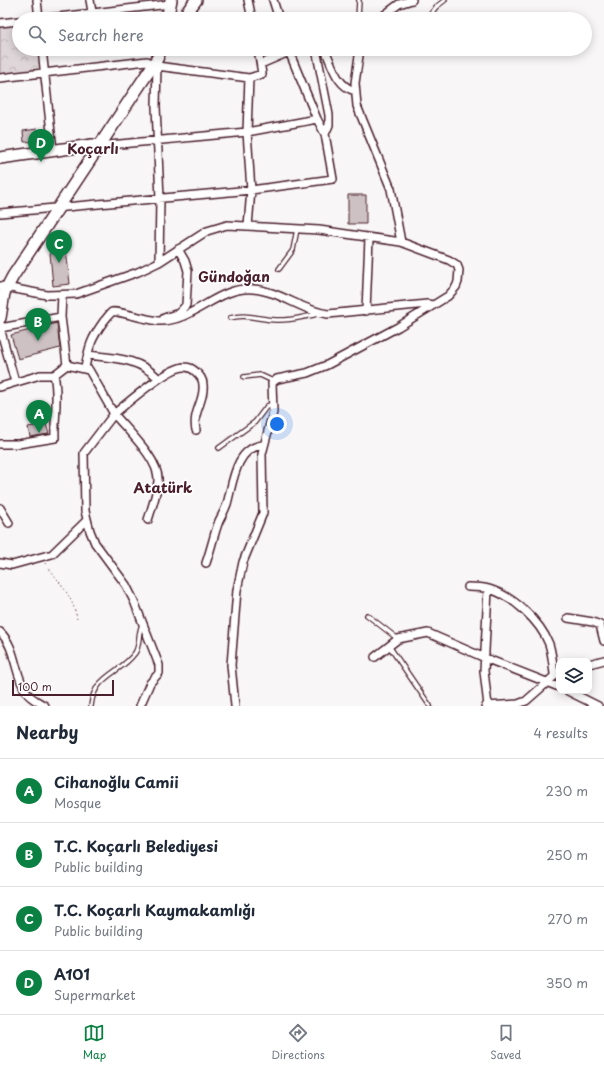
<!DOCTYPE html>
<meta charset="utf-8">
<style>
body{margin:0;font-family:"Playpen Sans",sans-serif;background:#f2f2f3;color:#1f2937}
.controls{position:absolute;right:12px;bottom:12px;display:grid;overflow:hidden;border-radius:8px;box-shadow:0 2px 10px #0003}
.controls button{width:36px;height:36px;display:grid;place-items:center;padding:0;border:0;border-bottom:1px solid #e0e1e3;background:#fff;color:#1f2937;font:20px sans-serif}
.scale{position:absolute;left:12px;bottom:10px;width:102px;box-sizing:border-box;padding-left:4px;border:2px solid #4a1f2b;border-top:0;font-size:11px;line-height:14px;white-space:nowrap;color:#4a1f2b;-webkit-text-stroke:3px #fff;paint-order:stroke}
.you{position:absolute;left:277px;top:424px;width:14px;height:14px;margin:-10px;border:3px solid #fff;border-radius:50%;background:#1a73e8;box-shadow:0 0 0 6px #1a73e833}
.badge{display:grid;place-items:center;width:26px;height:26px;border-radius:50%;background:#0b8043;color:#fff;font-size:13px;font-weight:700}
.pin{position:absolute;translate:-50% -33px;filter:drop-shadow(0 1px 2px #0008)}
.pin::after{content:'';position:absolute;top:21px;width:14px;height:12px;background:inherit;clip-path:polygon(0 0,100% 0,50% 100%)}
.list{margin:0;padding:0;list-style:none}
h2{display:flex;justify-content:space-between;align-items:center;height:52px;margin:0;padding:0 16px;font-size:17px}
h2 small{font-size:13px;font-weight:400;color:#747a83}
.list li{display:grid;grid-template-columns:26px 1fr auto;gap:12px;align-items:center;box-sizing:border-box;height:64px;padding:0 16px;border-top:1px solid #e0e1e3}
.list b{display:block;font-size:15px;white-space:nowrap}
.list p{margin:0;font-size:13px;white-space:nowrap;color:#747a83}
.list em{font-size:13px;font-style:normal;color:#747a83}
.icon{flex:none;width:22px;height:22px;fill:none;stroke:currentColor;stroke-width:2;stroke-linecap:round;stroke-linejoin:round}
.map{position:relative;flex:none;width:604px;height:706px;overflow:hidden}
.search{position:absolute;background:#fff;box-shadow:0 2px 10px #0003;left:12px;right:12px;top:12px;height:44px;display:flex;align-items:center;gap:10px;box-sizing:border-box;padding:0 14px;border-radius:22px;color:#747a83;font-size:15px}
.sheet{height:308px;background:#fff}
nav{display:flex;justify-content:space-around;align-items:center;box-sizing:border-box;height:56px;border-top:1px solid #e0e1e3;background:#fff;font-size:11px;color:#747a83}
nav a{display:grid;justify-items:center;gap:2px}
nav .on{color:#0b8043}
.map>svg:first-child{display:block}
.forest{fill:url(#forest-crowns);stroke:#947a82}
.building{fill:#cdc1c4;stroke:#4a1f2b}
.lines{fill:none;stroke-linecap:round;stroke-linejoin:round}
.service-casing{stroke:#4a1f2b;stroke-width:6}
.minor-casing{stroke:#4a1f2b;stroke-width:10}
.secondary-casing{stroke:#4a1f2b;stroke-width:14}
.path{stroke:#4a1f2b;stroke-width:1;stroke-dasharray:1 3;stroke-linecap:butt}
.service{stroke:#fff;stroke-width:3.5}
.minor{stroke:#fff;stroke-width:7}
.secondary{stroke:#fff;stroke-width:11}
.labels{text-anchor:middle;stroke-width:3.5;stroke-linejoin:round;paint-order:stroke}
.district-label{font-size:14px;font-weight:bold;fill:#4a1f2b;stroke:#fff}
</style>
<div class="map">
<svg width="604" height="706" viewBox="0 0 604 706">
<defs>
<pattern id="forest-crowns" width="20" height="18" patternUnits="userSpaceOnUse"><rect width="20" height="18" fill="#ded6d9"/><path d="M2 6a3 3 0 1 1 6 0M12 15a3 3 0 1 1 6 0" fill="none" stroke="#c0b7ba"/></pattern>
</defs>
<rect width="100%" height="100%" fill="#f8f6f7"/>
<filter id="ink" filterUnits="userSpaceOnUse"><feTurbulence type="fractalNoise" baseFrequency=".025" numOctaves="2"/><feDisplacementMap in="SourceGraphic" scale="8" xChannelSelector="R" yChannelSelector="G"/><feConvolveMatrix kernelMatrix="1 2 1 2 8 2 1 2 1" color-interpolation-filters="sRGB"/></filter>
<g filter="url(#ink)">
<path class="forest" d="M 19,21 L 19,49 L 42,49 L 44,74 L 0,78 L 0,23 Z"/>
<path class="building" d="M 37,129 L 39,141 L 24,142 L 23,131 Z
M 348,195 L 366,195 L 366,224 L 348,224 Z
M 65,240 L 70,284 L 53,286 L 49,242 Z
M 57,323 L 60,348 L 18,359 L 11,335 Z
M 46,424 L 49,434 L 30,437 L 28,427 Z"/>
<g class="lines">
<defs>
<path id="service" d="M 358,19 L 359,0
M 427,19 L 436,7 L 445,0
M 279,269 L 293,250 L 297,229
M 230,318 C 246,313 260,320 276,320 C 289,321 302,317 314,315 L 318,312
M 244,377 L 260,375 L 273,381
M 219,448 L 255,422 L 267,406 L 273,404
M 367,615 L 398,639
M 389,646 L 430,706
M 91,706 C 94,675 120,674 135,653 C 141,644 137,632 143,623"/>
<path id="minor" d="M 37,0 L 39,19
M 90,0 L 92,12
M 248,0 L 252,19
M 273,0 L 279,19
M 41,19 L 170,4
M 379,19 L 399,4 L 412,0
M 0,23 L 19,21
M 42,49 L 53,151
M 360,49 L 355,83 L 357,106 L 391,189 L 401,242
M 261,64 L 289,52
M 157,66 L 156,106 L 160,199 L 159,262
M 0,78 L 147,61 L 157,66 L 249,78 L 262,74 L 258,49
M 325,134 L 329,125 L 329,115 L 317,54 L 319,50 L 322,49 L 326,52 C 333,67 337,86 355,91
M 99,146 L 247,132 L 317,119
M 0,213 L 251,190 L 333,179 L 325,134 L 317,119 L 288,49
M 248,226 L 251,190 L 247,132 L 249,78
M 0,286 L 47,295 L 76,294 L 138,272 L 159,262 L 207,231 L 227,225 L 319,230 L 401,242 L 449,260 L 457,265 L 459,270 L 458,282 L 456,287 L 448,296 L 398,327 L 327,365 L 307,373 L 277,379 L 272,383 L 273,412 L 262,454 L 263,513 L 243,562 L 237,590 L 231,665 L 235,706
M 62,295 L 61,317 L 67,365
M 366,311 L 369,238
M 164,318 L 179,313 L 186,305 L 188,271 L 185,261 L 178,249
M 88,355 C 115,358 139,358 159,379
M 85,368 C 89,346 91,339 104,321 C 107,318 109,314 112,312 C 116,310 150,321 160,321 C 195,321 218,286 253,289 C 280,291 302,311 328,314 L 427,304 L 433,305
M 15,382 L 0,328 L 61,317
M 0,387 L 40,375 L 54,375 L 67,365 L 89,370 L 114,414 L 84,453 L 85,511 L 90,531 L 95,543 L 126,585 L 134,601 L 159,665 L 159,673 L 150,683 L 140,706
M 0,444 L 18,444 L 55,438 C 54,417 59,395 54,375
M 0,508 L 9,523
M 148,520 C 152,507 157,494 158,481 C 160,460 127,430 114,414 C 127,403 170,366 185,367 C 190,367 193,369 196,372 C 200,376 203,379 203,385 C 205,401 192,411 196,430
M 0,563 L 12,565 L 52,554 L 86,521
M 206,563 C 211,549 214,534 219,521 C 222,515 225,510 227,504 C 233,483 235,448 263,445
M 468,587 C 474,587 482,587 489,589 C 513,596 540,621 549,644 C 552,653 553,664 554,674
M 488,589 L 484,671 L 488,706
M 568,618 L 593,622 L 600,625 L 604,641
M 0,632 C 17,648 14,676 27,693 C 31,699 39,702 45,706
M 375,657 L 398,639 L 428,633 L 485,658 L 559,687
M 589,664 L 604,660
M 568,691 L 598,706
M 486,706 L 518,704 L 526,701 L 559,672"/>
<path id="secondary" d="M 167,19 L 171,0
M 182,19 L 196,0
M 0,158 L 92,145 L 99,146
M 0,318 L 4,293 L 13,276 L 157,59 L 161,49
M 0,327 L 0,328"/>
</defs>
<use href="#service" class="service-casing"/>
<use href="#minor" class="minor-casing"/>
<use href="#secondary" class="secondary-casing"/>
<path class="path" d="M 45,563 C 58,581 74,597 77,620"/>
<use href="#service" class="service"/>
<use href="#minor" class="minor"/>
<use href="#secondary" class="secondary"/>
</g>
</g>
<g class="labels">
<g class="district-label">
<text x="93" y="154">Koçarlı</text>
<text x="234" y="282">Gündoğan</text>
<text x="163" y="493">Atatürk</text>
</g>
</g>
</svg>
<div class="controls">
<button><svg class="icon" aria-label="layers" viewBox="0 0 24 24"><path d="M12 4l9 5-9 5-9-5zM3 14l9 5 9-5"/></svg></button>
</div>
<div class="scale">100 m</div>
<div class="you"></div>
<div class="pin badge" style="left:39px;top:433px">A</div>
<div class="pin badge" style="left:38px;top:341px">B</div>
<div class="pin badge" style="left:59px;top:263px">C</div>
<div class="pin badge" style="left:41px;top:162px">D</div>
<div class="search"><svg class="icon" aria-label="search" viewBox="0 0 24 24"><circle cx="10" cy="10" r="6"/><path d="M15 15l6 6"/></svg>Search here</div>
</div>
<section class="sheet">
<h2>Nearby<small>4 results</small></h2>
<ul class="list">
<li><span class="badge">A</span><div><b>Cihanoğlu Camii</b><p>Mosque</p></div><em>230 m</em></li>
<li><span class="badge">B</span><div><b>T.C. Koçarlı Belediyesi</b><p>Public building</p></div><em>250 m</em></li>
<li><span class="badge">C</span><div><b>T.C. Koçarlı Kaymakamlığı</b><p>Public building</p></div><em>270 m</em></li>
<li><span class="badge">D</span><div><b>A101</b><p>Supermarket</p></div><em>350 m</em></li>
</ul>
</section>
<nav>
<a class="on"><svg class="icon" aria-label="map" viewBox="0 0 24 24"><path d="M3 6l6-2 6 2 6-2v14l-6 2-6-2-6 2zM9 4v14M15 6v14"/></svg>Map</a>
<a><svg class="icon" aria-label="directions" viewBox="0 0 24 24"><path d="M12 3l9 9-9 9-9-9zM9 14v-3h6M13 9l2 2-2 2"/></svg>Directions</a>
<a><svg class="icon" aria-label="saved" viewBox="0 0 24 24"><path d="M7 4h10v16l-5-4-5 4z"/></svg>Saved</a>
</nav>
